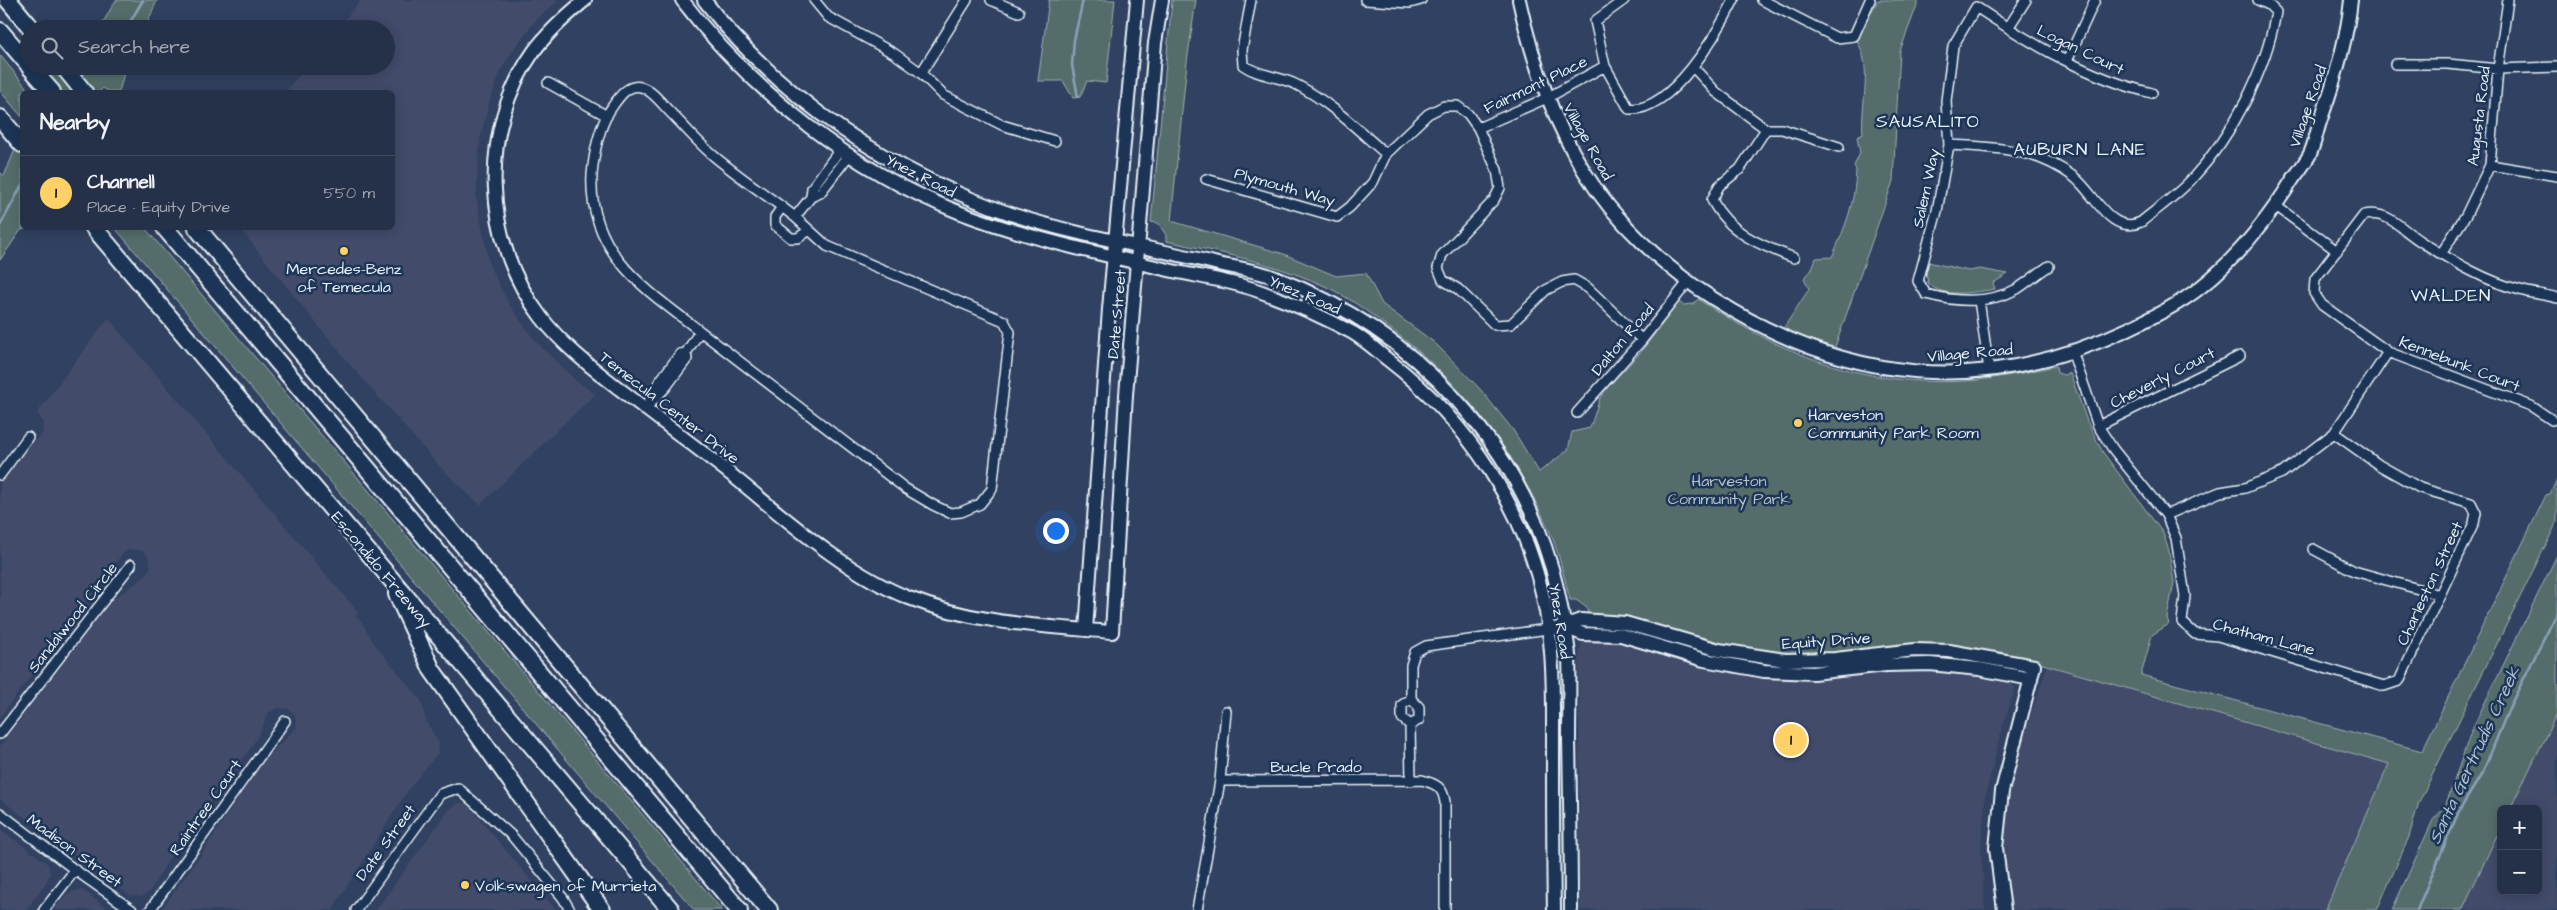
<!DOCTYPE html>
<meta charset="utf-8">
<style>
body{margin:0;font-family:"Architects Daughter",sans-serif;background:#313d53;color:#f1f3f6}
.controls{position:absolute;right:15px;bottom:15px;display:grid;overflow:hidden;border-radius:8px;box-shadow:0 2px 12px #0003}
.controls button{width:45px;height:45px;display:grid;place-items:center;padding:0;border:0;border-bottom:1px solid #424c61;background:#253149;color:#f1f3f6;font:25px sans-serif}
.you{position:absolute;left:1055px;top:530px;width:18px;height:18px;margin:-12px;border:4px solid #fff;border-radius:50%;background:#1a73e8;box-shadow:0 0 0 8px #1a73e833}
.badge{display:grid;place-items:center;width:32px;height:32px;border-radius:50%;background:#ffd166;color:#111;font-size:16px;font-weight:700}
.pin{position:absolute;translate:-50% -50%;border:2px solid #fff;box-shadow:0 1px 5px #0006}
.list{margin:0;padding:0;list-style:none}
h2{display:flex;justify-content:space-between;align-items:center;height:65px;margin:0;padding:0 20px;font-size:21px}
h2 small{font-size:16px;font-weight:400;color:#a3a9b4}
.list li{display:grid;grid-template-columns:32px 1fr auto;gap:15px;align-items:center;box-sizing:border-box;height:75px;padding:0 20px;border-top:1px solid #424c61}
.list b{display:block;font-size:19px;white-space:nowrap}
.list p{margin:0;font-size:16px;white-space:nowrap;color:#a3a9b4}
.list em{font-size:16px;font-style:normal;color:#a3a9b4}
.icon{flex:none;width:28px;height:28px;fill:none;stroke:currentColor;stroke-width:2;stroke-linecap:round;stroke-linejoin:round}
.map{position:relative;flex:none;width:2557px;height:910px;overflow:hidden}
.search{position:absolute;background:#253149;box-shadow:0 2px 12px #0003;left:20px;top:20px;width:375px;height:55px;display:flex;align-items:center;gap:12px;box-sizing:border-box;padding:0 18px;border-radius:28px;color:#a3a9b4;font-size:19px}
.panel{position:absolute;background:#253149;box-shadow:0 2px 12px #0003;left:20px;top:90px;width:375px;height:140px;border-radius:8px}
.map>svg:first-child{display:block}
.built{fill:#424c6b}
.green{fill:#556d6a;stroke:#9eafb1}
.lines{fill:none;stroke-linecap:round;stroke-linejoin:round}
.stream{stroke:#89a2ba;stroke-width:2.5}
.street-casing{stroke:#e8f1f8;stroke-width:12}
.secondary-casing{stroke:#e8f1f8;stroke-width:16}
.highway-casing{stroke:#e8f1f8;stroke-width:20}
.street{stroke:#1d3557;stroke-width:9}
.secondary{stroke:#1d3557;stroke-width:12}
.highway{stroke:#1d3557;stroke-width:16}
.poi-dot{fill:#ffd166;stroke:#1d3557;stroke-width:2}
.labels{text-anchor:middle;stroke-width:5;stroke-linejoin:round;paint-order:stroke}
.street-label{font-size:16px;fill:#e8f1f8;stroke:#1d3557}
.poi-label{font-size:16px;fill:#e8f1f8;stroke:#1d3557;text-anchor:start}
.park-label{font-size:16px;fill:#b5c3c6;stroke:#1d3557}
.neighbourhood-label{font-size:18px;letter-spacing:1px;fill:#e8f1f8;stroke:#1d3557}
.water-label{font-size:18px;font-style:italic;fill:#b0c3d4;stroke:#1d3557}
</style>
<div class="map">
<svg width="2557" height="910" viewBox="0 0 2557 910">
<rect width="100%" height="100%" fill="#314161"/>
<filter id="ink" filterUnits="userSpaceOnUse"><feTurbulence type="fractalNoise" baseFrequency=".02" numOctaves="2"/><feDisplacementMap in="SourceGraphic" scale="10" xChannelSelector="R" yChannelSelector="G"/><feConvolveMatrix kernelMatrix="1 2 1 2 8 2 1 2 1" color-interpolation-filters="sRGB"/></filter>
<g filter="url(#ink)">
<path class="built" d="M 361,0 L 559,0 L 536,20 L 516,46 L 501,70 L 489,103 L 480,139 L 476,197 L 490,267 L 509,304 L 535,341 L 575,380 L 595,394 L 480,505 L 442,469 L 347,361 L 239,228 L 392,228 L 392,92 L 285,92 L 307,66 L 386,66 L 386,29 L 337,29 Z
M 108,318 L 358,612 L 355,616 L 361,621 L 376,646 L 421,700 L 426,721 L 439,743 L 437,754 L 408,790 L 332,910 L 161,910 L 203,852 L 261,763 L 297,727 L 295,715 L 289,709 L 277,708 L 269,712 L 257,738 L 248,752 L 176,847 L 150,891 L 141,897 L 129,895 L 0,799 L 0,746 L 112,600 L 143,578 L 151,567 L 148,556 L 143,551 L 130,549 L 123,553 L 0,717 L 0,482 L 17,459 L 42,434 L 43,421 L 37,413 Z
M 1605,636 L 1714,667 L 1919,668 L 2009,678 L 2015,689 L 2002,728 L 1985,798 L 1981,850 L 1985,910 L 1580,910 L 1579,652 L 1581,644 L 1586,639 Z
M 2047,666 L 2389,765 L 2325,910 L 2008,910 L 2004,870 L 2004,830 L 2010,788 L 2021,746 Z
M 2557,702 L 2557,910 L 2457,910 L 2501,818 L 2501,891 L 2538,891 L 2538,809 L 2505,809 Z
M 461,803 L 468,805 L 556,910 L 376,910 L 447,812 L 455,805 Z
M 0,829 L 48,864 L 50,874 L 47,881 L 26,910 L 0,910 Z
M 78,890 L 84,891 L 109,910 L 54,910 L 67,894 Z"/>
<path class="green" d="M 116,0 L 157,0 L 145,29 L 99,29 Z
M 1049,0 L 1115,0 L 1106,83 L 1087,81 L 1080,97 L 1073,98 L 1063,81 L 1038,81 Z
M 1172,0 L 1196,0 L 1187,62 L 1171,221 L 1284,254 L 1336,276 L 1366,273 L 1382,304 L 1435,343 L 1480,389 L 1513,430 L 1539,472 L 1568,450 L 1572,432 L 1590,428 L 1600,398 L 1607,388 L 1640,353 L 1679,302 L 1683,305 L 1693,304 L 1698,299 C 1781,354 1864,387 1966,381 C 1996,379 2026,372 2056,366 L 2057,373 L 2064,375 L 2070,373 L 2087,421 L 2102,451 L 2163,533 L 2169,551 L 2174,582 L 2167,618 L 2169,624 L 2152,635 L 2141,675 L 2422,751 L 2546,495 L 2550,494 L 2557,479 L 2557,522 L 2419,802 L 2409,837 L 2377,910 L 2325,910 L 2389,764 L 2029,660 L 1868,650 L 1800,656 L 1715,644 L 1632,618 L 1588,615 L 1587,608 L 1576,600 L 1570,600 C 1565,581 1561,561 1554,542 C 1520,459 1468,388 1396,333 C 1376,318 1356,302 1333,290 C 1280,264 1223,253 1166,241 L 1166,235 L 1158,223 L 1151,222 Z
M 1878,0 L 1919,0 L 1900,51 L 1893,181 L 1834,350 L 1783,329 L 1809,289 L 1804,278 L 1811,271 L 1816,258 L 1832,257 C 1846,225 1855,204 1856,169 L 1854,166 L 1860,153 L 1857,137 L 1863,134 C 1860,103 1874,67 1856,39 Z
M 0,55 L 30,92 L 22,92 L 22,117 L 0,91 Z
M 53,66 L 126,66 L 119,92 L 110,92 L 103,88 L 99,92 L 41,92 Z
M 22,133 L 22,228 L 27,228 L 21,230 L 0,260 L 0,172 L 4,176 Z
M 115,228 L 145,228 C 338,455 532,681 722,910 L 694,910 Z
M 1928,262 L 1969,271 L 1980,269 L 2008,274 L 1993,283 L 1995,289 C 1976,292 1942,299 1928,283 L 1926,273 Z
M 2557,555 L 2557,713 L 2510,809 L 2501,809 L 2501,827 L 2462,910 L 2392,910 L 2433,820 L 2445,807 L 2472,729 Z"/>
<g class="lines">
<path class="stream" d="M 126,29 L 143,0
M 81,78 L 88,66
M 1078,97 L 1072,65 L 1074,40 L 1083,0
M 0,226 L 22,185
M 2417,910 L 2459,811 L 2483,772 L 2510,706 L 2557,613"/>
<defs>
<path id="street" d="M 814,0 L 828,17 L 895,54 L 921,73 L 943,95 L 1002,125 L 1055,141
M 991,0 L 1019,12
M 1251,0 L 1242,50 L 1243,65 C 1258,76 1279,76 1297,85 C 1330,102 1358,130 1386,154
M 1365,0 L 1410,3 L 1421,0
M 1624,0 L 1595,21 L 1605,66 L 1629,109 C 1672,112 1717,34 1734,0
M 1762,0 L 1837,38 L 1854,36 L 1870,0
M 1976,7 L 1953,46 L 1946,101 L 1949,145 L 1937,211 L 1918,281 L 1926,294 C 1955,302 1989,304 2017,289 C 2028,282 2038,273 2049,266
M 1976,7 C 2030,43 2088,78 2152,93
M 2008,28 L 2026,0
M 2067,61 L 2095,0
M 2395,64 L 2448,64 L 2498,69 L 2557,67
M 1693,67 L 1716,92 L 1766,129 L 1782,129 L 1839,147
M 921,73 L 967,0
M 548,83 L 607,116
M 1478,128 L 1547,98 L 1605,66
M 1766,129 L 1740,169 L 1719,186 L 1712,200 C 1729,233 1760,245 1794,258
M 1949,145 C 1994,147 2036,148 2074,177 C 2095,193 2110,236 2141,222 C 2158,208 2176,196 2191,180 C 2232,136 2266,72 2276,12 L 2269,5 L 2258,0
M 2490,165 L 2557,176
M 1206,179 L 1337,217 L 1350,207 L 1373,182 L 1386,154 L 1428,114 L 1444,106 L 1457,106 L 1468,114 L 1478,128 L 1497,170 L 1500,188 L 1494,200 L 1442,255 L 1438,268 L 1443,280 L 1458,289 L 1495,325 L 1511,324 L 1546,290 L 1562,282 L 1574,280 L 1588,288 L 1642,340
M 811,197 L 812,188 L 841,148
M 2276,206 L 2337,251
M 795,217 L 782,207 L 775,217 L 775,225 L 791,238 L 798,238 L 808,231
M 2441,254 L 2466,215 L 2490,165 L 2498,69 L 2508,0
M 1979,300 L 1989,370
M 700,331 C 645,289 588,253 592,175 C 594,152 598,130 610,110 C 617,100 627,83 641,87 C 652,90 662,104 670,112 C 685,127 699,144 715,157 C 737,175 760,191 782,207
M 2072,351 L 2098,426 L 2113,449 L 2166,515 L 2176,538 L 2185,596 L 2182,622 L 2195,634 L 2218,636 L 2384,686 L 2399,681 L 2474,523 L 2476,513 L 2471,503 L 2420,488 L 2379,465 L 2334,433
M 686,353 L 687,359 L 666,387 L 645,409 L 660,381 L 680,354 L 686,353 L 700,331 L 906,489 L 933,505 L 950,513 L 961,512 L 980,504 L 992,489 L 1010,332 L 1004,321 L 827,246 L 795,217 L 811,197 L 820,193 L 850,154
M 1577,413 L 1642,340 L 1688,282
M 2552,420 L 2531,406 L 2388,352 L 2322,305 L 2314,293 L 2315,279 L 2364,215 C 2388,210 2401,229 2420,241 C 2451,260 2484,281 2520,290 C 2532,294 2544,294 2557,298
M 2098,426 L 2240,356
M 0,475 L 28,437
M 2166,515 L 2220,492 L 2245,488 L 2282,473 L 2334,433 L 2388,352
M 2313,549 L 2354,571 L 2440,595
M 1410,725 L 1402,718 L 1402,705 L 1411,699
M 0,734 L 131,565
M 1220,781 L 1422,780 C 1436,784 1443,787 1445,802 L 1445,910
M 1411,781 L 1410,725 L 1419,720 L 1419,707 L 1411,699 L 1411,665 L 1415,652 L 1426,646 L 1548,629
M 0,813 L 75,870 L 132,910
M 44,910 L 75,870
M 150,910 L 285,721
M 356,910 L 440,794 L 458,788 L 512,836 L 563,898 L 570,910
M 1197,910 L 1220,781 L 1226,711"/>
<path id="secondary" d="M 585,0 C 567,15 548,32 534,51 C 478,130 483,241 541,317 C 561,343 587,364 613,384 C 648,411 684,438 719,465 C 778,511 840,571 909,598 C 975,624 1043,626 1112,632 L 1126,395 L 1155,43 L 1162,0
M 682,0 C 752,92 853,171 961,213 C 1030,239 1101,254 1173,271 C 1201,277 1230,281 1256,290 C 1290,302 1322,316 1353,333 C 1365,340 1376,350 1387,359 C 1468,421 1528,511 1546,612 C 1554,656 1553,702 1553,747 C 1553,801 1553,856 1554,910
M 704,0 C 782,101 894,174 1014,215 C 1079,236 1148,247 1214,263 C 1234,268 1257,270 1276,278 C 1414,330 1525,446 1558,592 C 1562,612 1567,634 1569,655 C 1570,683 1569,712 1569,740 C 1570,797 1571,853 1571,910
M 1519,0 C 1532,60 1552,119 1584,171 C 1614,221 1666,269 1714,299 C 1848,384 1983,397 2128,329 C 2153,317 2180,304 2202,286 C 2239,256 2268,219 2293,179 C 2299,171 2305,163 2310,154 C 2315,143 2317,130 2321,119 C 2335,80 2347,41 2351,0
M 1564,627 L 1583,634 L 1621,635 L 1704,660 L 1764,671 L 1813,673 L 1886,665 L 1930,664 L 1979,669 L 2031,679
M 1558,628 L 1581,620 L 1625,623 L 1719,650 L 1785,660 L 1835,659 L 1915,650 L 1949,651 L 2034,666 L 2002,791 L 1996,848 L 2004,910
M 1086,630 L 1109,309 L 1137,0"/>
<path id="highway" d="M 8,0 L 32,29
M 0,31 L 29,65
M 29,66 L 52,92
M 63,66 L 84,92
M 0,118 L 22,144
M 94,228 L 671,910
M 165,228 L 739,910
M 197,228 L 769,910
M 397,594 L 432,670 L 602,910"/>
</defs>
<use href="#street" class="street-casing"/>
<use href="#secondary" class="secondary-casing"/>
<use href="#highway" class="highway-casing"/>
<use href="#street" class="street"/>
<use href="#secondary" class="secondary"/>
<use href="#highway" class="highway"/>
</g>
</g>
<g class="poi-dot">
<circle cx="344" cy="251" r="5"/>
<circle cx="1798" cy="423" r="5"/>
<circle cx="465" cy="885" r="5"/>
</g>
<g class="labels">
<g class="street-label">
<text transform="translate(2081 49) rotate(26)" y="6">Logan Court</text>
<text transform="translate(1535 84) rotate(-26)" y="6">Fairmont Place</text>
<text transform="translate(2307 106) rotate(-71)" y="6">Village Road</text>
<text transform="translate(2478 116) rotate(-83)" y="6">Augusta Road</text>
<text transform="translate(1589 141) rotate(61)" y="6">Village Road</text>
<text transform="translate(921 175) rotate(27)" y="6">Ynez Road</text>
<text transform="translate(1285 186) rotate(16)" y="6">Plymouth Way</text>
<text transform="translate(1925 188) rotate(-78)" y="6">Salem Way</text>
<text transform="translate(1305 294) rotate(23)" y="6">Ynez Road</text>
<text transform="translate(1116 314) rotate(-85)" y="6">Date Street</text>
<text transform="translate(1622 339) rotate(-50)" y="6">Dalton Road</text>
<text transform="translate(1970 352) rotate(-5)" y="6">Village Road</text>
<text transform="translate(2460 363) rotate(21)" y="6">Kennebunk Court</text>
<text transform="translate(2162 377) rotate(-27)" y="6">Cheverly Court</text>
<text transform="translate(670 407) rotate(38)" y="6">Temecula Center Drive</text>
<text transform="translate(382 569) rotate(50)" y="6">Escondido Freeway</text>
<text transform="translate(2429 583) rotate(-65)" y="6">Charleston Street</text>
<text transform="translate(72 617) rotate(-52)" y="6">Sandalwood Circle</text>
<text transform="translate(1561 621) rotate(81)" y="6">Ynez Road</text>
<text transform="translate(2264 636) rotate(15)" y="6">Chatham Lane</text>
<text transform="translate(1826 640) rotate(-4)" y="6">Equity Drive</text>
<text x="1316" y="772">Bucle Prado</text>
<text transform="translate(205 807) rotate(-55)" y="6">Raintree Court</text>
<text transform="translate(385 842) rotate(-54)" y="6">Date Street</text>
<text transform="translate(75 850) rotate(36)" y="6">Madison Street</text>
</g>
<g class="poi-label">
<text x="344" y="274" text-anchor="middle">Mercedes-Benz<tspan x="344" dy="18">of Temecula</tspan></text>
<text x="1808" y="420">Harveston<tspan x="1808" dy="18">Community Park Room</tspan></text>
<text x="475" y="891">Volkswagen of Murrieta</text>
</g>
<g class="park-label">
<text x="1729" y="486">Harveston<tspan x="1729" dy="18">Community Park</tspan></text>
</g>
<g class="neighbourhood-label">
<text x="1928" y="127">SAUSALITO</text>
<text x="2080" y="155">AUBURN LANE</text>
<text x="2451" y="301">WALDEN</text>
</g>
<g class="water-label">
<text transform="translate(2474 755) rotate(-65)" y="6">Santa Gertrudis Creek</text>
</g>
</g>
</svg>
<div class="controls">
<button>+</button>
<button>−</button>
</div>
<div class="you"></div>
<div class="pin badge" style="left:1791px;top:740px">1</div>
<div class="search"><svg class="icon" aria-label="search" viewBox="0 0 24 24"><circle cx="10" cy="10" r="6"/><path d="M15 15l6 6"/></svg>Search here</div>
<section class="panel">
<h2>Nearby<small></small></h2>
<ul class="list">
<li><span class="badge">1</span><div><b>Channell</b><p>Place · Equity Drive</p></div><em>550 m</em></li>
</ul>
</section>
</div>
